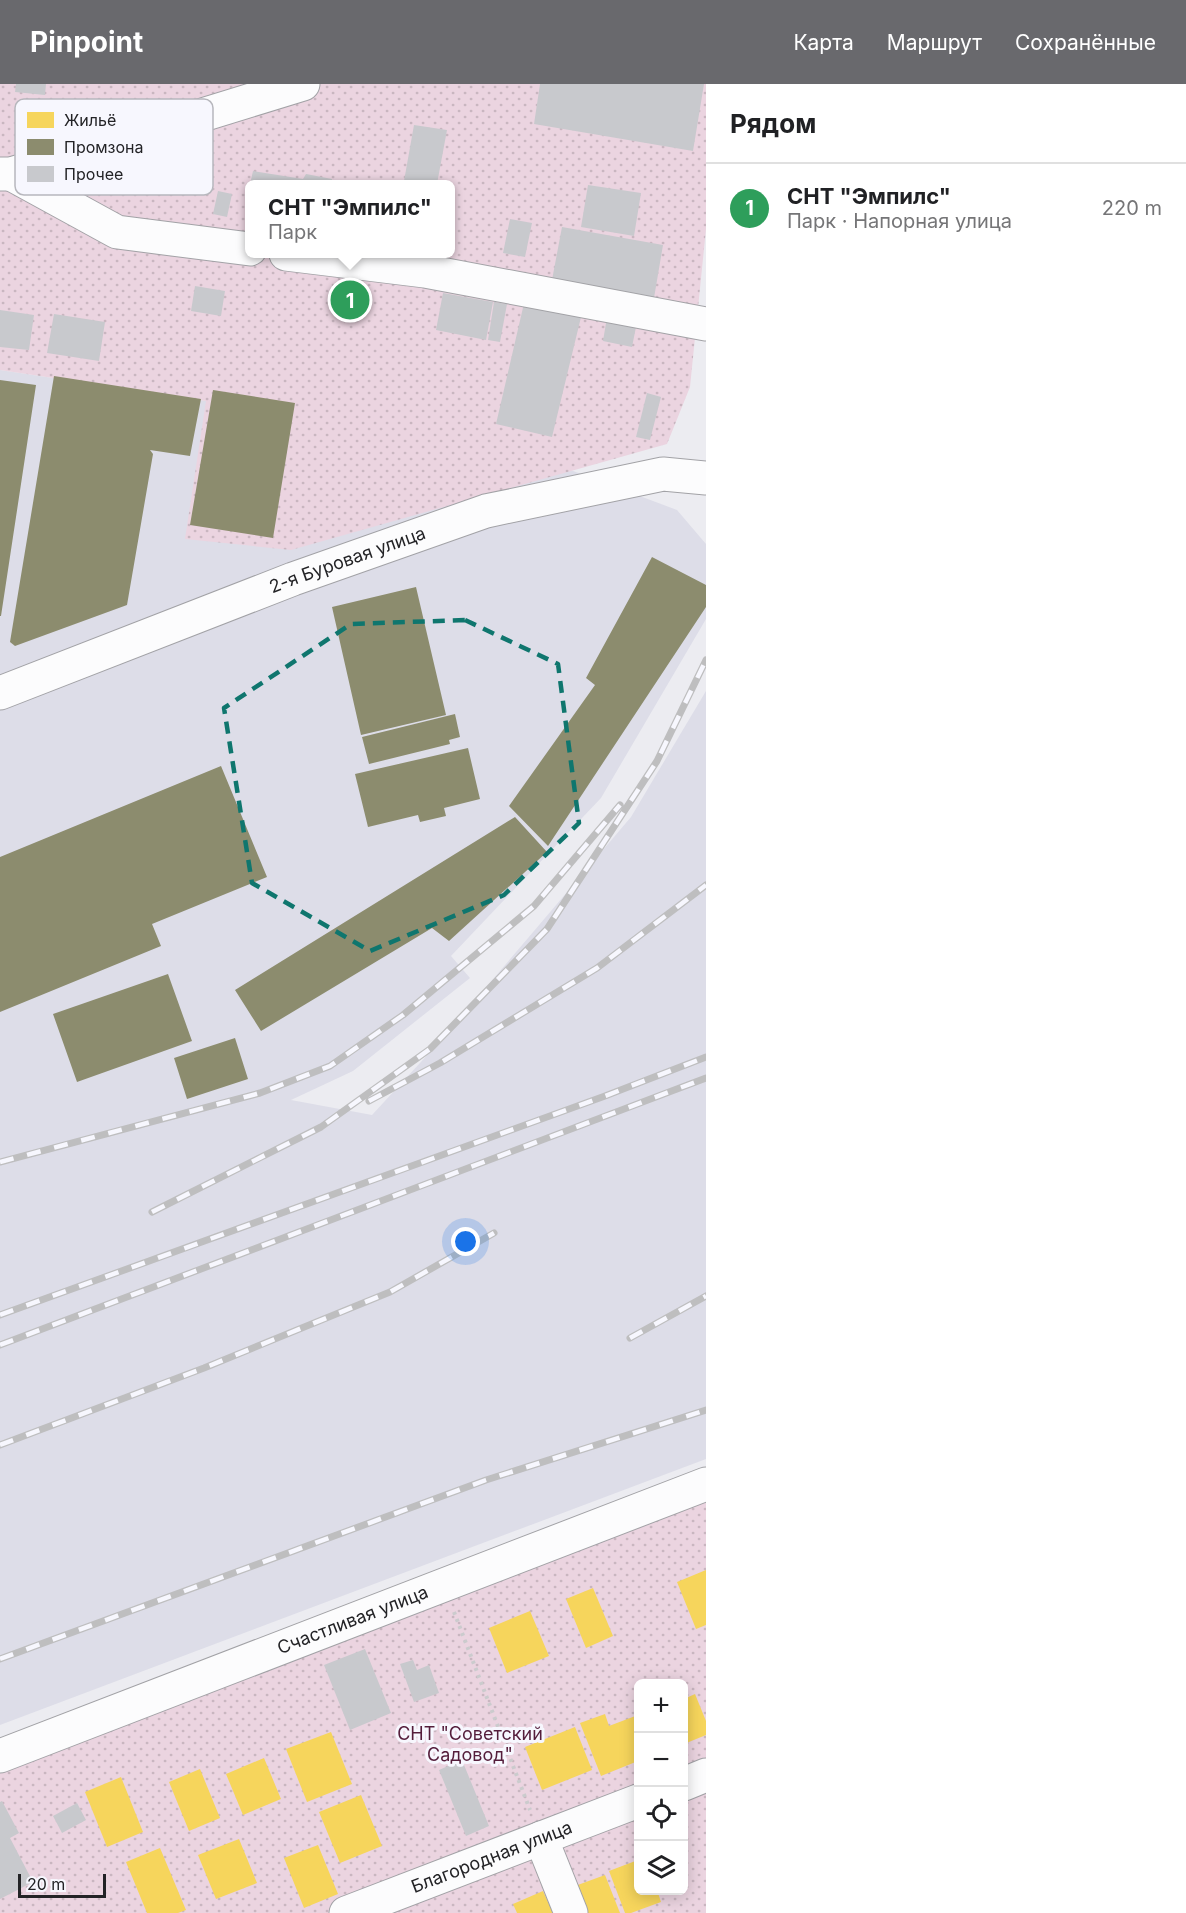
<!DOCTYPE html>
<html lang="ru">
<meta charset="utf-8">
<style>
body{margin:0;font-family:Inter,sans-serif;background:#f2f2f2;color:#202124}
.controls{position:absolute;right:18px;bottom:18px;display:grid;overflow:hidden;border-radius:9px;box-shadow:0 3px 15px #0003}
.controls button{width:54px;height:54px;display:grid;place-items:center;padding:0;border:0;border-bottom:2px solid #e0e0e0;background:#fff;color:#202124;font:30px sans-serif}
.scale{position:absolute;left:18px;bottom:15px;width:88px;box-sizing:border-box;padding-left:6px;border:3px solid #232326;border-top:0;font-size:16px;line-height:21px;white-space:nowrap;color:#232326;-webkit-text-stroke:4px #f7f7fe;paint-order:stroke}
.you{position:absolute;left:466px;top:1158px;width:21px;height:21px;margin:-15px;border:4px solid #fff;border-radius:50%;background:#1a73e8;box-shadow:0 0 0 9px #1a73e833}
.badge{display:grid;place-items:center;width:39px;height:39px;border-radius:50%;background:#69696d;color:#fff;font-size:20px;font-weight:700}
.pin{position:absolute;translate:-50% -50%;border:3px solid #fff;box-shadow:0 2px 6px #0006}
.popup{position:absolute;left:245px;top:96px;width:210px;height:78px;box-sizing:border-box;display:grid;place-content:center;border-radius:9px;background:#fff;filter:drop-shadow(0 2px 4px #0005);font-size:20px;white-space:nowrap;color:#757577}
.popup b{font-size:22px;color:#202124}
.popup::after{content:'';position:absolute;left:50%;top:100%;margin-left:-12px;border:12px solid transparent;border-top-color:#fff}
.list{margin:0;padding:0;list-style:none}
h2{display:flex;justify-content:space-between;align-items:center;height:78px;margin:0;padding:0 24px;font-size:26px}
h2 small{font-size:20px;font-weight:400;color:#757577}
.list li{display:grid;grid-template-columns:39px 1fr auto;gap:18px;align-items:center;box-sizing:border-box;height:90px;padding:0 24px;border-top:2px solid #e0e0e0}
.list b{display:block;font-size:22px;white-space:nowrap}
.list p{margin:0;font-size:20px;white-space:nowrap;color:#757577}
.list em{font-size:20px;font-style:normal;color:#757577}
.icon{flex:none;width:33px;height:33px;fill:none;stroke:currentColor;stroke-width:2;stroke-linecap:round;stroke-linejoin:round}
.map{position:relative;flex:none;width:706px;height:1829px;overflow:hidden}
header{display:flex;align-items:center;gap:36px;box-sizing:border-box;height:84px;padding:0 30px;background:#69696d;color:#fff}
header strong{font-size:28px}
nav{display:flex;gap:33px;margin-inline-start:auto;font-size:21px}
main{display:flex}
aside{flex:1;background:#fff}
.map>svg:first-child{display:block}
.built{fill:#dddde8}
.garden{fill:url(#garden-dots);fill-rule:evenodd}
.homes{fill:#f6d55c}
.industry{fill:#8c8c6e}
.building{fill:#c8c9cd}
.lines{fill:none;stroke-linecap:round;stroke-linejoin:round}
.street-casing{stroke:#a2a2a6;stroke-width:35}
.path{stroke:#cbcbcd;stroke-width:4;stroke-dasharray:3 4.5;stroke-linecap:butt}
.street{stroke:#fcfcfd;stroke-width:33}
.rail-casing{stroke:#bebebf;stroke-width:7}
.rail{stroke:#f7f7fe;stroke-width:4.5;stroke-dasharray:14;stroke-linecap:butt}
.marked{fill:none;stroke:#0f766e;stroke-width:4.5;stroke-dasharray:12 8;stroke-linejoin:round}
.labels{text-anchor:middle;stroke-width:6;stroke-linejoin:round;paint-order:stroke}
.street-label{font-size:18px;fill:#232326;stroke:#f7f7fe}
.park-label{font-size:18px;fill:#541d3b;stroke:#f7f7fe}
.key{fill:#f7f7fe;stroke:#b7b7bd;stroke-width:1.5}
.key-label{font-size:16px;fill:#232326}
</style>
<header>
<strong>Pinpoint</strong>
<nav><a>Карта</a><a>Маршрут</a><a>Сохранённые</a></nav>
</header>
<main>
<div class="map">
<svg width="706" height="1829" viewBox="0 0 706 1829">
<defs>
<pattern id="garden-dots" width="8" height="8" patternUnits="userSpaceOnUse" patternTransform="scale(1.5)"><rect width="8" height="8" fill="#ebd4e0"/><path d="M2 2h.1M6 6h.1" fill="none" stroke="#c9b6c0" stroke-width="1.8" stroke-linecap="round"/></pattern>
</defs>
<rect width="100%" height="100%" fill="#ececf1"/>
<path class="built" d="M 0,286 L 206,317 L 480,352 L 677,426 L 706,460 L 706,535 L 601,714 L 451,872 L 470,894 L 353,987 L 291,1016 L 372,1031 L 443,954 L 631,733 L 706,607 L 706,1375 L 0,1641 Z"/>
<path class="garden" d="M 0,0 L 706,0 L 706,145 L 690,303 L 667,360 L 291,466 L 185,455 L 206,317 L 0,286 ZM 250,100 L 451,100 L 451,170 L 250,170 Z
M 706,1390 L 706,1829 L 0,1829 L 0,1659 ZM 638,1600 L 684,1600 L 684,1806 L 638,1806 Z"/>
<path class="homes" d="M 706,1486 L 706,1541 L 696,1545 L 677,1498 Z
M 593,1504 L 613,1552 L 586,1564 L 566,1515 Z
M 530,1527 L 549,1572 L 507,1589 L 489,1544 Z
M 695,1610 L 706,1637 L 706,1651 L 684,1660 L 684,1615 Z
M 605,1630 L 609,1642 L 638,1631 L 638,1677 L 601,1692 L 580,1639 Z
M 575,1643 L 592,1686 L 542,1706 L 525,1663 Z
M 331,1648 L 352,1700 L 307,1718 L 286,1665 Z
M 264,1674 L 281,1715 L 243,1731 L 226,1690 Z
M 200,1685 L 220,1734 L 189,1747 L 169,1698 Z
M 121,1693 L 143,1748 L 107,1763 L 85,1708 Z
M 361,1711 L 382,1762 L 340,1779 L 319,1728 Z
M 239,1755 L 257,1799 L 216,1815 L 198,1771 Z
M 318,1761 L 338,1810 L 304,1824 L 284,1774 Z
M 160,1764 L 186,1826 L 178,1829 L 147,1829 L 126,1778 Z
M 638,1776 L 638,1806 L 657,1806 L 661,1818 L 631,1829 L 625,1829 L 609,1787 Z
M 605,1791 L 620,1829 L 585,1829 L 575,1802 Z
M 543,1807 L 553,1829 L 517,1829 L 513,1820 Z"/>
<path class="industry" d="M 54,292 L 201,315 L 190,372 L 150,366 L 153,370 L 127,521 L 15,562 L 10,558 Z
M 0,296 L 36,301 L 1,532 L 0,532 Z
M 213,306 L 295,319 L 273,454 L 190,441 Z
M 652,473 L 706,501 L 706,523 L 548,762 L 509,722 L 595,601 L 586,594 Z
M 416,503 L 446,631 L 361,651 L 332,523 Z
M 455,630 L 460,653 L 449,656 L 450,660 L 369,680 L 362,653 Z
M 468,664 L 480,715 L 444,724 L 446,732 L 420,738 L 418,731 L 368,743 L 355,690 Z
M 221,682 L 267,793 L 152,840 L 161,862 L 0,928 L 0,773 Z
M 515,733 L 547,768 L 449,857 L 432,844 L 261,947 L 235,906 Z
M 168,890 L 192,957 L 77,998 L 53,930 Z
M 235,954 L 248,995 L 187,1015 L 174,974 Z"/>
<path class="building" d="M 16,0 L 46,0 L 45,11 L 15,8 Z
M 540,0 L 704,0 L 693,67 L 534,40 Z
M 414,41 L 447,46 L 437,100 L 404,97 Z
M 137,66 L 152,66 L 151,84 L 136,84 Z
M 253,87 L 303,95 L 306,90 L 332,95 L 331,100 L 250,100 Z
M 588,101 L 641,109 L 634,152 L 581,143 Z
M 218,107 L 232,110 L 227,133 L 213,130 Z
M 510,135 L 532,139 L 525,173 L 503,169 Z
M 562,143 L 663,161 L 654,214 L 552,196 Z
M 195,202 L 225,207 L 221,232 L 191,227 Z
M 443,209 L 493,218 L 486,256 L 436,246 Z
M 525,215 L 582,229 L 552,353 L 496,340 Z
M 494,218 L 507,220 L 500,258 L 488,256 Z
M 0,226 L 34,231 L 29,266 L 0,263 Z
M 54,230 L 105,238 L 99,277 L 47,269 Z
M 607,233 L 637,238 L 632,263 L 603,257 Z
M 647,309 L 661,313 L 650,356 L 636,353 Z
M 365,1565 L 391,1629 L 350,1646 L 324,1581 Z
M 413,1576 L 417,1586 L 429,1581 L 439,1609 L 414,1618 L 400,1580 Z
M 462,1676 L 489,1742 L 466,1752 L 439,1686 Z
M 2,1717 L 19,1749 L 10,1754 L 33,1798 L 0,1815 L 0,1718 Z
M 77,1719 L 86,1736 L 62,1749 L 53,1732 Z"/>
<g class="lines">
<defs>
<g id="street">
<path d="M 0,90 L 11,90 L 303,0"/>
<path d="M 11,90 L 117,148 L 250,165"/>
<path d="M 286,170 L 425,187 L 706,240"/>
<path id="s1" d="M 0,609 L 293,495 L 486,427 L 663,390 L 706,394"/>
<path id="s2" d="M 0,1672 L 706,1400"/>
<path d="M 684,1700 L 706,1691"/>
<path d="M 541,1754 L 571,1829"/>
<path id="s3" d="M 346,1829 L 638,1717"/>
</g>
</defs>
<use href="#street" class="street-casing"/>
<path class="path" d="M 454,1528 L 530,1726"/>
<use href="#street" class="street"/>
<defs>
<path id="rail" d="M 369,1017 L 440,979 L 597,884 L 706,801
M 0,1078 L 260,1009 L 330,982 L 403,931 L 534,822 L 620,721
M 152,1128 L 321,1043 L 430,965 L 547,845 L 657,677 L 706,576
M 0,1231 L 605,1012 L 706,973
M 630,1254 L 706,1212
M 0,1261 L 706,994
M 0,1361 L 204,1284 L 390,1208 L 494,1149
M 0,1575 L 486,1396 L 706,1326"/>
</defs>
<use href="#rail" class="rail-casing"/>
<use href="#rail" class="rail"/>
</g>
<path class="marked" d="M 465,536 L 558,580 L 579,739 L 504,811 L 370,867 L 252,799 L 224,624 L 351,540 Z"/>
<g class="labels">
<g class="street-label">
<text dy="6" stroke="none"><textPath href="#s1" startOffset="372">2-я Буровая улица</textPath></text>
<text dy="6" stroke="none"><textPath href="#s2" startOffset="378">Счастливая улица</textPath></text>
<text dy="6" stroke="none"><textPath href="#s3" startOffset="156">Благородная улица</textPath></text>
</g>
<g class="park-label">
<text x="470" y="1656">СНТ "Советский<tspan x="470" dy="21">Садовод"</tspan></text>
</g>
</g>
<rect x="15" y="15" width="198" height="96" rx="9" class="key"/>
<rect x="27" y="28" width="27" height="16" fill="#f6d55c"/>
<rect x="27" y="55" width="27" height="16" fill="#8c8c6e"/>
<rect x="27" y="82" width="27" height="16" fill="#c8c9cd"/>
<g class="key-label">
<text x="64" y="42">Жильё</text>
<text x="64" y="69">Промзона</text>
<text x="64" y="96">Прочее</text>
</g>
</svg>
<div class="controls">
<button>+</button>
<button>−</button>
<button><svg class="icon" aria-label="locate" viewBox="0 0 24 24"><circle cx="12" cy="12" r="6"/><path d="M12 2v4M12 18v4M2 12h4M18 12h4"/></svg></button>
<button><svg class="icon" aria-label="layers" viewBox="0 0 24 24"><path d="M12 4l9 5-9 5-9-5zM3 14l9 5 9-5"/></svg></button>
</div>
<div class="scale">20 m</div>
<div class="you"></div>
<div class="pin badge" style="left:350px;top:216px;background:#2e9e5b">1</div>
<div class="popup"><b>СНТ &quot;Эмпилс&quot;</b>Парк</div>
</div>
<aside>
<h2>Рядом<small></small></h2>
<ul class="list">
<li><span class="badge" style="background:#2e9e5b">1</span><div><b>СНТ &quot;Эмпилс&quot;</b><p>Парк · Напорная улица</p></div><em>220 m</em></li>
</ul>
</aside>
</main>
